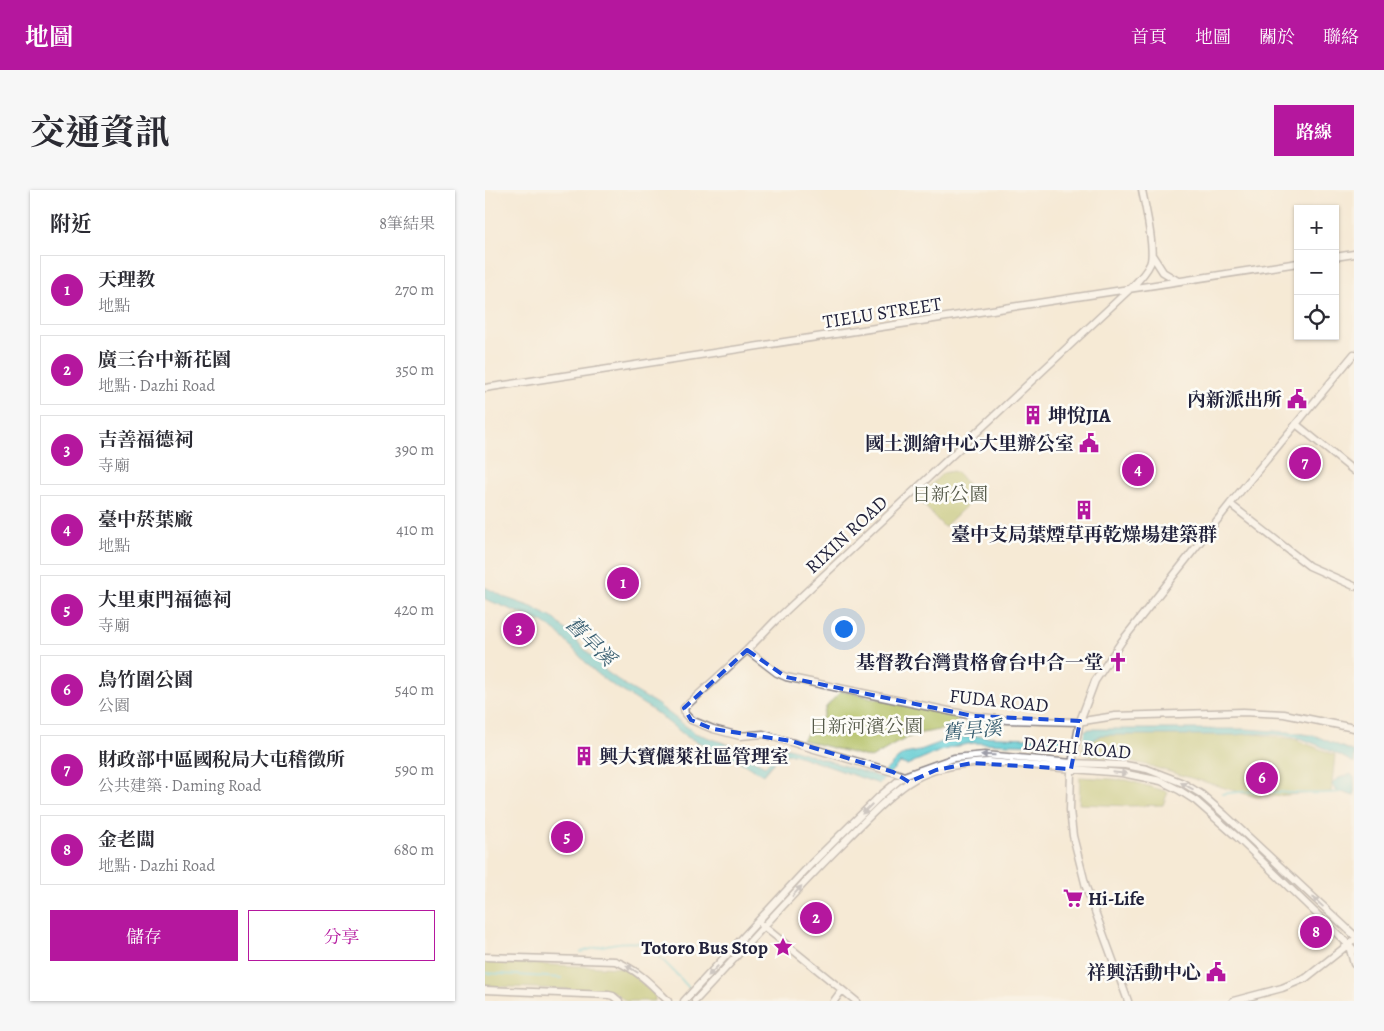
<!DOCTYPE html>
<html lang="zh-TW">
<meta charset="utf-8">
<style>
body{margin:0;font-family:Alegreya,"Noto Serif TC",serif;background:#f7f7f7;color:#2b2b33}
.controls{position:absolute;right:15px;top:15px;display:grid;overflow:hidden;border-radius:0px;box-shadow:0 1px 4px #0004}
.controls button{width:45px;height:45px;display:grid;place-items:center;padding:0;border:0;border-bottom:1px solid #e1e1e2;background:#fff;color:#2b2b33;font:25px sans-serif}
.you{position:absolute;left:358px;top:438px;width:18px;height:18px;margin:-12px;border:4px solid #fff;border-radius:50%;background:#1a73e8;box-shadow:0 0 0 8px #1a73e833}
.badge{display:grid;place-items:center;width:32px;height:32px;border-radius:50%;background:#b5179e;color:#fff;font-size:16px;font-weight:700}
.pin{position:absolute;translate:-50% -50%;border:2px solid #fff;box-shadow:0 1px 5px #0006}
.list{margin:0;padding:0;list-style:none}
h2{display:flex;justify-content:space-between;align-items:center;height:65px;margin:0;padding:0 20px;font-size:21px}
h2 small{font-size:16px;font-weight:400;color:#7c7c81}
.list li{display:grid;grid-template-columns:32px 1fr auto;gap:15px;align-items:center;box-sizing:border-box;height:70px;margin:0 10px 10px;padding:0 10px;border:1px solid #e1e1e2;border-radius:0px}
.list b{display:block;font-size:19px;white-space:nowrap}
.list p{margin:0;font-size:16px;white-space:nowrap;color:#7c7c81}
.list em{font-size:16px;font-style:normal;color:#7c7c81}
.actions{display:flex;gap:10px;padding:15px 20px}
.actions a{flex:1;padding:11px 0;border:1px solid #b5179e;border-radius:0px;text-align:center;font-size:18px;color:#b5179e}
.actions .main{background:#b5179e;color:#fff}
.icon{flex:none;width:28px;height:28px;fill:none;stroke:currentColor;stroke-width:2;stroke-linecap:round;stroke-linejoin:round}
.map{position:relative;flex:none;width:869px;height:811px;overflow:hidden;border-radius:0px}
header{display:flex;align-items:center;gap:30px;box-sizing:border-box;height:70px;padding:0 25px;background:#b5179e;color:#fff}
header strong{font-size:24px}
nav{display:flex;gap:28px;margin-inline-start:auto;font-size:18px}
.intro{display:flex;align-items:center;justify-content:space-between;box-sizing:border-box;height:120px;padding:0 30px}
h1{margin:0;font-size:35px}
.button{padding:12px 22px;border-radius:0px;background:#b5179e;color:#fff;font-size:18px;font-weight:700}
main{display:flex;gap:30px;padding:0 30px}
aside{flex:1;background:#fff;border-radius:0px;box-shadow:0 1px 4px #0004}
.map>svg:first-child{display:block}
.green{fill:#b0bd5f;stroke:#69704d}
.water{fill:#5cc9d0;stroke:#3f7686}
.pier{fill:#f6ead5}
.lines{fill:none;stroke-linecap:round;stroke-linejoin:round}
.stream{stroke:#5cc9d0;stroke-width:2}
.minor-casing{stroke:#8c8688;stroke-width:9}
.minor{stroke:#fff;stroke-width:6}
.oneway{fill:#9c9ca7}
.marked{fill:none;stroke:#1d4ed8;stroke-width:4;stroke-dasharray:10 6;stroke-linejoin:round}
.labels{text-anchor:middle;stroke-width:5;stroke-linejoin:round;paint-order:stroke}
.street-label{font-size:19px;fill:#22223b;stroke:#fdfcf7}
.poi-label{font-size:19px;font-weight:bold;fill:#22223b;stroke:#fdfcf7;text-anchor:end}
.park-label{font-size:19px;fill:#545848;stroke:#fdfcf7}
.water-label{font-size:20px;font-style:italic;fill:#365c6f;stroke:#fdfcf7}
</style>
<header>
<strong>地圖</strong>
<nav><a>首頁</a><a>地圖</a><a>關於</a><a>聯絡</a></nav>
</header>
<div class="intro"><h1>交通資訊</h1><a class="button">路線</a></div>
<main>
<aside>
<h2>附近<small>8筆結果</small></h2>
<ul class="list">
<li><span class="badge">1</span><div><b>天理教</b><p>地點</p></div><em>270 m</em></li>
<li><span class="badge">2</span><div><b>廣三台中新花園</b><p>地點 · Dazhi Road</p></div><em>350 m</em></li>
<li><span class="badge">3</span><div><b>吉善福德祠</b><p>寺廟</p></div><em>390 m</em></li>
<li><span class="badge">4</span><div><b>臺中菸葉廠</b><p>地點</p></div><em>410 m</em></li>
<li><span class="badge">5</span><div><b>大里東門福德祠</b><p>寺廟</p></div><em>420 m</em></li>
<li><span class="badge">6</span><div><b>鳥竹圍公園</b><p>公園</p></div><em>540 m</em></li>
<li><span class="badge">7</span><div><b>財政部中區國稅局大屯稽徵所</b><p>公共建築 · Daming Road</p></div><em>590 m</em></li>
<li><span class="badge">8</span><div><b>金老闆</b><p>地點 · Dazhi Road</p></div><em>680 m</em></li>
</ul>
<div class="actions"><a class="main">儲存</a><a>分享</a></div>
</aside>
<div class="map">
<svg width="869" height="811" viewBox="0 0 869 811">
<rect width="100%" height="100%" fill="#fdfcf7"/>
<filter id="ink" filterUnits="userSpaceOnUse"><feTurbulence type="fractalNoise" baseFrequency=".02" numOctaves="2"/><feDisplacementMap in="SourceGraphic" scale="10" xChannelSelector="R" yChannelSelector="G"/><feConvolveMatrix kernelMatrix="1 2 1 2 8 2 1 2 1" color-interpolation-filters="sRGB"/></filter>
<filter id="wash" filterUnits="userSpaceOnUse"><feTurbulence type="fractalNoise" baseFrequency=".0096" numOctaves="4" result="noise"/><feDisplacementMap in="SourceGraphic" scale="20" xChannelSelector="R" yChannelSelector="G"/><feGaussianBlur stdDeviation="1.12" result="paint"/><feColorMatrix in="noise" values="0 0 0 0 0 0 0 0 0 0 0 0 0 0 0 0 0 1.4 0 .05"/><feComposite in="paint" operator="in"/></filter>
<g filter="url(#wash)">
<rect width="100%" height="100%" fill="#f6ead5"/>
<path class="green" d="M 468,281 L 474,284 L 492,306 L 459,337 L 432,308 L 458,283 Z
M 356,501 L 475,526 L 467,538 L 431,544 L 410,554 L 386,568 L 317,550 C 321,543 329,540 334,533 C 340,526 338,521 342,516 C 346,511 352,506 356,501 Z
M 625,543 L 761,543 L 809,549 L 850,565 L 846,602 L 771,607 L 658,574 L 601,565 L 597,562 L 597,556 L 606,547 Z
M 595,587 L 642,590 L 683,602 L 678,615 L 646,616 L 594,614 Z
M 0,772 L 137,778 L 145,782 L 170,805 L 170,811 L 141,811 L 127,801 L 0,796 Z"/>
<path class="water" d="M 0,397 L 21,408 L 47,417 L 71,430 L 122,482 L 143,497 L 172,514 L 210,543 L 248,556 L 262,567 L 280,576 L 297,558 L 304,558 L 394,587 L 412,569 L 419,564 L 430,562 L 468,548 L 492,546 L 543,548 L 583,545 L 605,539 L 760,539 L 805,542 L 831,546 L 869,562 L 869,573 C 853,564 836,556 820,550 C 802,544 769,542 751,545 L 616,545 L 599,556 L 490,553 C 465,556 444,565 422,575 L 415,573 L 394,594 L 308,564 L 295,565 L 278,585 L 248,568 L 202,547 L 166,519 L 121,491 L 106,478 L 71,441 L 57,432 L 0,409 Z
M 866,584 L 869,588 L 869,606 L 850,600 L 847,594 L 854,588 Z"/>
<path class="pier" d="M 592,540 L 600,541 L 598,558 L 579,556 L 581,542 Z"/>
<g class="lines">
<path class="stream" d="M 737,604 C 776,597 817,607 857,602
M 96,762 C 114,757 134,750 154,753 C 165,754 197,790 206,800
M 0,783 L 77,788"/>
</g>
</g>
<g filter="url(#ink)">
<g class="lines">
<defs>
<path id="minor" d="M 667,65 L 678,82 L 693,91
M 850,67 L 869,64
M 0,198 L 813,73
M 811,234 L 869,281
M 745,314 L 824,376 L 869,396
M 262,460 L 292,483 L 301,487 L 488,526 L 522,530 L 592,532 L 630,526 L 758,522 L 799,524 L 869,538
M 424,592 L 419,586 L 408,582 L 278,544 L 255,546 L 228,539 L 206,530 L 200,524 L 199,518 L 262,460 L 290,431 L 646,98 C 653,91 661,83 665,74 C 671,61 660,16 657,0
M 277,735 L 371,811
M 864,756 L 869,774
M 0,767 L 130,771 C 152,779 167,795 183,811
M 0,800 L 124,805 L 128,806 L 134,811
M 199,811 L 326,674 L 395,606 L 419,586 L 469,568 L 500,565 L 587,573 L 640,575 L 662,579 L 698,593 L 716,604 L 740,625 L 869,745
M 210,811 C 261,757 309,701 362,649 C 381,630 401,608 423,593 C 446,577 478,573 504,572 L 637,583 L 676,591 L 694,600 L 711,611 L 752,647 L 869,760
M 349,811 L 357,800
M 643,811 L 601,697 L 588,646 L 585,620 L 586,579 L 595,531 L 610,491 L 637,451 L 745,314 L 869,164
M 748,811 L 797,798 L 821,788 L 869,750"/>
</defs>
<use href="#minor" class="minor-casing"/>
<use href="#minor" class="minor"/>
</g>
<defs><path id="oneway-solid" d="M-6-.8H1V-3.2L6.5 0L1 3.2V.8H-6Z" transform="scale(1.25)"/></defs>
<g class="oneway">
<use href="#oneway-solid" transform="translate(503 565) rotate(-178)"/>
<use href="#oneway-solid" transform="translate(635 583) rotate(6)"/>
<use href="#oneway-solid" transform="translate(702 596) rotate(-151)"/>
<use href="#oneway-solid" transform="translate(382 619) rotate(135)"/>
<use href="#oneway-solid" transform="translate(312 701) rotate(-48)"/>
<use href="#oneway-solid" transform="translate(833 712) rotate(-137)"/>
<use href="#oneway-solid" transform="translate(147 779) rotate(-148)"/>
<use href="#oneway-solid" transform="translate(228 781) rotate(134)"/>
</g>
</g>
<path d="M0 0H869V811H0ZM 262,460 L 301,487 L 488,526 L 595,531 L 586,579 L 487,573 L 451,580 L 424,592 L 408,582 L 306,551 L 228,539 L 206,530 L 199,518 Z" fill="#f6ead5" fill-opacity=".55" fill-rule="evenodd"/>
<path class="marked" d="M 262,460 L 301,487 L 488,526 L 595,531 L 586,579 L 487,573 L 451,580 L 424,592 L 408,582 L 306,551 L 228,539 L 206,530 L 199,518 Z"/>
<defs>
<symbol id="civic-bare" viewBox="-9 -9 18 18"><path d="M-.6-6.5H3V-4.5H.6V-3L4-1V1h2V6H-6V1h2V-1L-.6-3ZM-1.2 2.5V6h2.4V2.5Z" fill="#b5179e" stroke="#fdfcf7" stroke-width="2.5" paint-order="stroke"/></symbol>
<symbol id="building-bare" viewBox="-9 -9 18 18"><path d="M-4-6H4V6H1V3H-1V6H-4ZM-2.5-4.3h1.7v1.8h-1.7ZM.8-4.3h1.7v1.8H.8ZM-2.5-1h1.7V.8h-1.7ZM.8-1h1.7V.8H.8Z" fill="#b5179e" stroke="#fdfcf7" stroke-width="2.5" paint-order="stroke"/></symbol>
<symbol id="church-bare" viewBox="-9 -9 18 18"><path d="M-1.2-6h2.4v3.5h3.3v2.4h-3.3V6h-2.4V-.1h-3.3v-2.4h3.3Z" fill="#b5179e" stroke="#fdfcf7" stroke-width="2.5" paint-order="stroke"/></symbol>
<symbol id="supermarket-bare" viewBox="-9 -9 18 18"><path d="M-6-5.5h2.5l.6 2H6L4.5 2H-2.5L-4.4-4H-6ZM-1.5 3.2a1.3 1.3 0 1 0 .1 0ZM3 3.2a1.3 1.3 0 1 0 .1 0Z" fill="#b5179e" stroke="#fdfcf7" stroke-width="2.5" paint-order="stroke"/></symbol>
<symbol id="sight-bare" viewBox="-9 -9 18 18"><path d="M0-6L1.8-2.2L6-1.7L2.9 1.2L3.7 5.4L0 3.3L-3.7 5.4L-2.9 1.2L-6-1.7L-1.8-2.2Z" fill="#b5179e" stroke="#fdfcf7" stroke-width="2.5" paint-order="stroke"/></symbol>
</defs>
<g fill-rule="evenodd">
<use href="#civic-bare" x="798" y="195" width="28" height="28"/>
<use href="#building-bare" x="534" y="211" width="28" height="28"/>
<use href="#civic-bare" x="590" y="239" width="28" height="28"/>
<use href="#building-bare" x="585" y="306" width="28" height="28"/>
<use href="#church-bare" x="619" y="458" width="28" height="28"/>
<use href="#building-bare" x="85" y="552" width="28" height="28"/>
<use href="#supermarket-bare" x="574" y="694" width="28" height="28"/>
<use href="#sight-bare" x="284" y="743" width="28" height="28"/>
<use href="#civic-bare" x="717" y="768" width="28" height="28"/>
</g>
<g class="labels">
<g class="street-label">
<text transform="translate(397 122) rotate(-9)" y="7">TIELU STREET</text>
<text transform="translate(361 344) rotate(-43)" y="7">RIXIN ROAD</text>
<text transform="translate(514 510) rotate(6)" y="7">FUDA ROAD</text>
<text transform="translate(592 557) rotate(5)" y="7">DAZHI ROAD</text>
</g>
<g class="poi-label">
<text x="797" y="216">內新派出所</text>
<text x="563" y="232" text-anchor="start">坤悅JIA</text>
<text x="589" y="260">國土測繪中心大里辦公室</text>
<text x="599" y="351" text-anchor="middle">臺中支局葉煙草再乾燥場建築群</text>
<text x="618" y="479">基督教台灣貴格會台中合一堂</text>
<text x="114" y="573" text-anchor="start">興大寶儷萊社區管理室</text>
<text x="603" y="715" text-anchor="start">Hi-Life</text>
<text x="283" y="764">Totoro Bus Stop</text>
<text x="716" y="789">祥興活動中心</text>
</g>
<g class="park-label">
<text x="465" y="311">日新公園</text>
<text x="381" y="543">日新河濱公園</text>
</g>
<g class="water-label">
<text transform="translate(106 451) rotate(45)" y="7">舊旱溪</text>
<text transform="translate(487 540) rotate(-5)" y="7">舊旱溪</text>
</g>
</g>
</svg>
<div class="controls">
<button>+</button>
<button>−</button>
<button><svg class="icon" aria-label="locate" viewBox="0 0 24 24"><circle cx="12" cy="12" r="6"/><path d="M12 2v4M12 18v4M2 12h4M18 12h4"/></svg></button>
</div>
<div class="you"></div>
<div class="pin badge" style="left:138px;top:393px">1</div>
<div class="pin badge" style="left:331px;top:728px">2</div>
<div class="pin badge" style="left:34px;top:439px">3</div>
<div class="pin badge" style="left:653px;top:280px">4</div>
<div class="pin badge" style="left:82px;top:647px">5</div>
<div class="pin badge" style="left:777px;top:588px">6</div>
<div class="pin badge" style="left:820px;top:273px">7</div>
<div class="pin badge" style="left:831px;top:742px">8</div>
</div>
</main>
